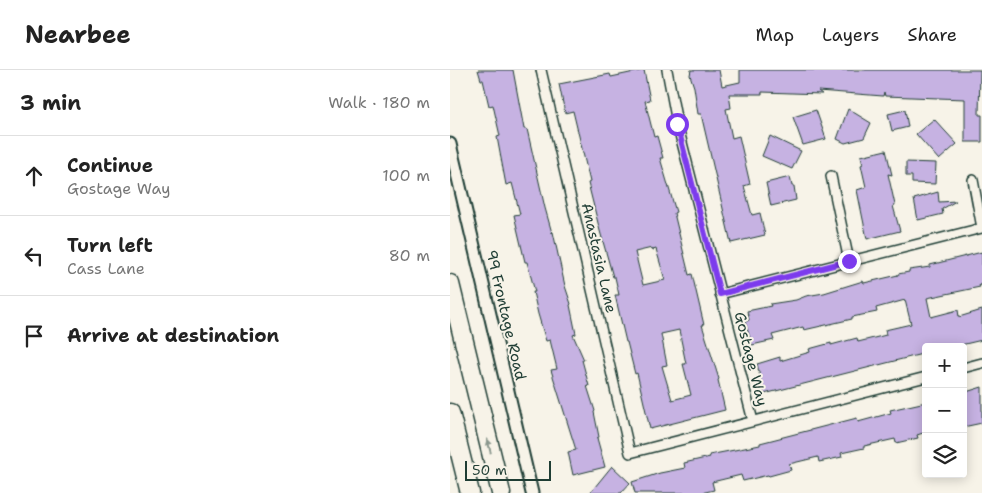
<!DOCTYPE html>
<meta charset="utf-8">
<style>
body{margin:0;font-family:"Shantell Sans",sans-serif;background:#f2f2f2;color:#222}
.controls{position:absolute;right:15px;bottom:15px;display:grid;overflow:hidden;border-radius:5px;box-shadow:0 2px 12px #0003}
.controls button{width:45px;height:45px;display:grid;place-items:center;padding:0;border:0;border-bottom:1px solid #e0e0e0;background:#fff;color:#222;font:25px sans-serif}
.scale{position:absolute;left:15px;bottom:12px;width:86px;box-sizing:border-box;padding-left:5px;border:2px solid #1f3d34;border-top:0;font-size:14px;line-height:18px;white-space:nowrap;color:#1f3d34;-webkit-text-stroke:4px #f7f3e8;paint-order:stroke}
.stop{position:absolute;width:15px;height:15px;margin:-11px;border:4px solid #7c3aed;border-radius:50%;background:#fff}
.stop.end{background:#7c3aed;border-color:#fff;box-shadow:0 1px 5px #0008}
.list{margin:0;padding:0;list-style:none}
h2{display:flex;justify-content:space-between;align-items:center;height:65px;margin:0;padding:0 20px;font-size:21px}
h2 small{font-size:16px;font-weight:400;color:#767676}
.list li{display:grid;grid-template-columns:32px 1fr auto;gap:15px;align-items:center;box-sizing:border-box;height:80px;padding:0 20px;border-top:1px solid #e0e0e0}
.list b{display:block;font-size:19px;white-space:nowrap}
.list p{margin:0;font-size:16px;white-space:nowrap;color:#767676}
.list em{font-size:16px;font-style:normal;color:#767676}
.icon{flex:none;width:28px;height:28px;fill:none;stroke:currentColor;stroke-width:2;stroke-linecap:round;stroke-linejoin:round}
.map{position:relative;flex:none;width:532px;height:423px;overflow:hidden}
header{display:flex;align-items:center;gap:30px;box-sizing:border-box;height:70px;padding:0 25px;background:#fff;border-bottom:1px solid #e0e0e0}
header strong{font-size:24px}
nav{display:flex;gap:28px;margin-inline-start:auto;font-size:18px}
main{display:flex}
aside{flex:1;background:#fff}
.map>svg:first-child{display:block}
.building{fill:#c6b2e2;stroke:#1f3d34;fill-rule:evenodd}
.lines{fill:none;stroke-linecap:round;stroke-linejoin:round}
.minor-casing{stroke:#1f3d34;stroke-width:12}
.tertiary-casing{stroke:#1f3d34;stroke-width:15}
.motorway-casing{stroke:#1f3d34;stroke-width:21}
.minor{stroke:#f7f3e8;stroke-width:9}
.tertiary{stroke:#f7f3e8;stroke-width:11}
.motorway{stroke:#f7f3e8;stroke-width:18}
.oneway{fill:#8b988e}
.route{stroke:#7c3aed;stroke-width:6}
.labels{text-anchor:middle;stroke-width:4;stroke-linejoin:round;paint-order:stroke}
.street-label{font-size:15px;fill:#1f3d34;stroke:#f7f3e8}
</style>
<header>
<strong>Nearbee</strong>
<nav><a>Map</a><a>Layers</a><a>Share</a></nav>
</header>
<main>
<aside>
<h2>3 min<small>Walk · 180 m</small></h2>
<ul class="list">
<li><svg class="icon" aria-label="ahead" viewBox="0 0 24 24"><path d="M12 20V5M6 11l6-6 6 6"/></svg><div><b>Continue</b><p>Gostage Way</p></div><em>100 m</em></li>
<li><svg class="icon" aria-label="left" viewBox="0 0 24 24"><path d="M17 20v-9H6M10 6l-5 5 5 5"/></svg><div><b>Turn left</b><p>Cass Lane</p></div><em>80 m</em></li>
<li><svg class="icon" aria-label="arrive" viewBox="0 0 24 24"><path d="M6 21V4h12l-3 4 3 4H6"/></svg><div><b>Arrive at destination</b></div></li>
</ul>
</aside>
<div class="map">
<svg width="532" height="423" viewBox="0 0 532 423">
<rect width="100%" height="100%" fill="#f7f3e8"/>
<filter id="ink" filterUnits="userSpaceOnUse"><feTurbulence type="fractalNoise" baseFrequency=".02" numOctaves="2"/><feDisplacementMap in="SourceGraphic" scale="10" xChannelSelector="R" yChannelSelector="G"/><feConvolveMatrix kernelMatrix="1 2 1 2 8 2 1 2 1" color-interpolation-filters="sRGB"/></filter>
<g filter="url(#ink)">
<path class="building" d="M 28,0 L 63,0 L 74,59 L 77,59 L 95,138 L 102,163 L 103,162 L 115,216 L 121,234 L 120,235 L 126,264 L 123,265 L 134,290 L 132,290 L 139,316 L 137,316 L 145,341 L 144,342 L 149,367 L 147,368 L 155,397 L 123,405 L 118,382 L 126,380 L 101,300 L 107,299 L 100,270 L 96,271 L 88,244 L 83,222 L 85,222 L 77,192 L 75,192 L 64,145 L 70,144 L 62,113 L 56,115 L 47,67 L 50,66 L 43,35 L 39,36 L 33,10 L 31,10 Z
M 194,0 L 200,30 L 195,31 L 204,67 L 207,66 L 213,88 L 210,88 L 226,142 L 224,143 L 239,205 L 242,204 L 254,255 L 252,255 L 269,309 L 268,310 L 275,340 L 200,359 L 187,303 L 185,304 L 177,272 L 176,272 L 165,225 L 169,225 L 165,207 L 163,207 L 150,161 L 138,113 L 140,112 L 123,41 L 115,43 L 109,14 L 160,4 L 161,7 ZM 202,178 L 203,180 L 206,179 L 215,210 L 193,215 L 185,182 ZM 229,260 L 236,294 L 233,294 L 241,325 L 222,330 L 212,296 L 217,295 L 211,264 Z
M 241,0 L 269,0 L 272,16 L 290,12 L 290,0 L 530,0 L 529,45 L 532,45 L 532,72 L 515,72 L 515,29 L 435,26 L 434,22 L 433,26 L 368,21 L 372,24 L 312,22 L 312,24 L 279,24 L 281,38 L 276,39 L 282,68 L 289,66 L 300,114 L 294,116 L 302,145 L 310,143 L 315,165 L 281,173 L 251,44 L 248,44 L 244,17 L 240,5 Z
M 398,39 L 421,53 L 414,68 L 395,73 L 387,69 Z
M 366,40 L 376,69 L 353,75 L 343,47 Z
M 455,40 L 458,57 L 442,61 L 438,44 Z
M 484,49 L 507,74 L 489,90 L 466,64 Z
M 320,66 L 351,81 L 342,99 L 312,86 Z
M 436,80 L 442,105 L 438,104 L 445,135 L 443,136 L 450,161 L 417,169 L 407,120 L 416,117 L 411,95 L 413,94 L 411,86 Z
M 456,92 L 486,93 L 485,114 L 462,113 L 462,106 L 456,106 Z
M 340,107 L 342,116 L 344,116 L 346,130 L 321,136 L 316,113 Z
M 488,122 L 489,132 L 506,131 L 492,139 L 493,144 L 468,150 L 464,129 Z
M 532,182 L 532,214 L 529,215 L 530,217 L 477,228 L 481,247 L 508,240 L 509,247 L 532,240 L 532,270 L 502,277 L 476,277 L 476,283 L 314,324 L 307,294 L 330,287 L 330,291 L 360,282 L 359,279 L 381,273 L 381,275 L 407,268 L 408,272 L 436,265 L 435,260 L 461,254 L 455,230 L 426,238 L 427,242 L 402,247 L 402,249 L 354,260 L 353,257 L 322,265 L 324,270 L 302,275 L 295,252 L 299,250 L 297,241 L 321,236 L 320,234 L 346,230 L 356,226 L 374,223 L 413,211 L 414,213 L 448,205 L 448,204 L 459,202 L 459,200 L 480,197 L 480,195 Z
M 532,317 L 532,353 L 513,357 L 513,323 Z
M 476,332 L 476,362 L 467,365 L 468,368 L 446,373 L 445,369 L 414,376 L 414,378 L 391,383 L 392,387 L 369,392 L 368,387 L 339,394 L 341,400 L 319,406 L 318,405 L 293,411 L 291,405 L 262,412 L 264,420 L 251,423 L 185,423 L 182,412 L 210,403 L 235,398 L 234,393 L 260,387 L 259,385 L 310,375 L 310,373 L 407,348 L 408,352 L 441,343 L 440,340 Z
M 162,396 L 180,413 L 171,423 L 140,423 Z"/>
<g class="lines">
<defs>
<path id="minor" d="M 91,0 L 180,383 L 476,307
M 217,0 L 227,53 L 303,351
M 381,106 L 399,191
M 523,110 L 532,158
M 270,224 L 532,158
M 513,298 L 532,293"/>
<path id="tertiary" d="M 0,74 L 82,423"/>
<path id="motorway" d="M 0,214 L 51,423
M 0,343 L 20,423"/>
</defs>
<use href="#minor" class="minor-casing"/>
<use href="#tertiary" class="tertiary-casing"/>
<use href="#motorway" class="motorway-casing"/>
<use href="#minor" class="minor"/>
<use href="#tertiary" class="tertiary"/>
<use href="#motorway" class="motorway"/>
</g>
<defs><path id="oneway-solid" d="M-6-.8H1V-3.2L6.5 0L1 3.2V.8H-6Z" transform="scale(1.25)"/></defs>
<use class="oneway" href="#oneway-solid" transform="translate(39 376) rotate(-104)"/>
</g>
<g class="lines" filter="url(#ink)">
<path class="route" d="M 227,54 L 270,224 L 399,191"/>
</g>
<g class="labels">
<g class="street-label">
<text transform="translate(149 188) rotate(77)" y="5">Anastasia Lane</text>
<text transform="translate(56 245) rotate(77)" y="5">99 Frontage Road</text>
<text transform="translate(301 289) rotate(76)" y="5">Gostage Way</text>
</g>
</g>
</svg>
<div class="controls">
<button>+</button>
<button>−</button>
<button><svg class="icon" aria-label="layers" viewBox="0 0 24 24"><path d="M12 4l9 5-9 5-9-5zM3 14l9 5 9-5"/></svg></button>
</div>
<div class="scale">50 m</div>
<div class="stop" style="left:227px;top:54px"></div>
<div class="stop end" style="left:399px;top:191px"></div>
</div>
</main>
